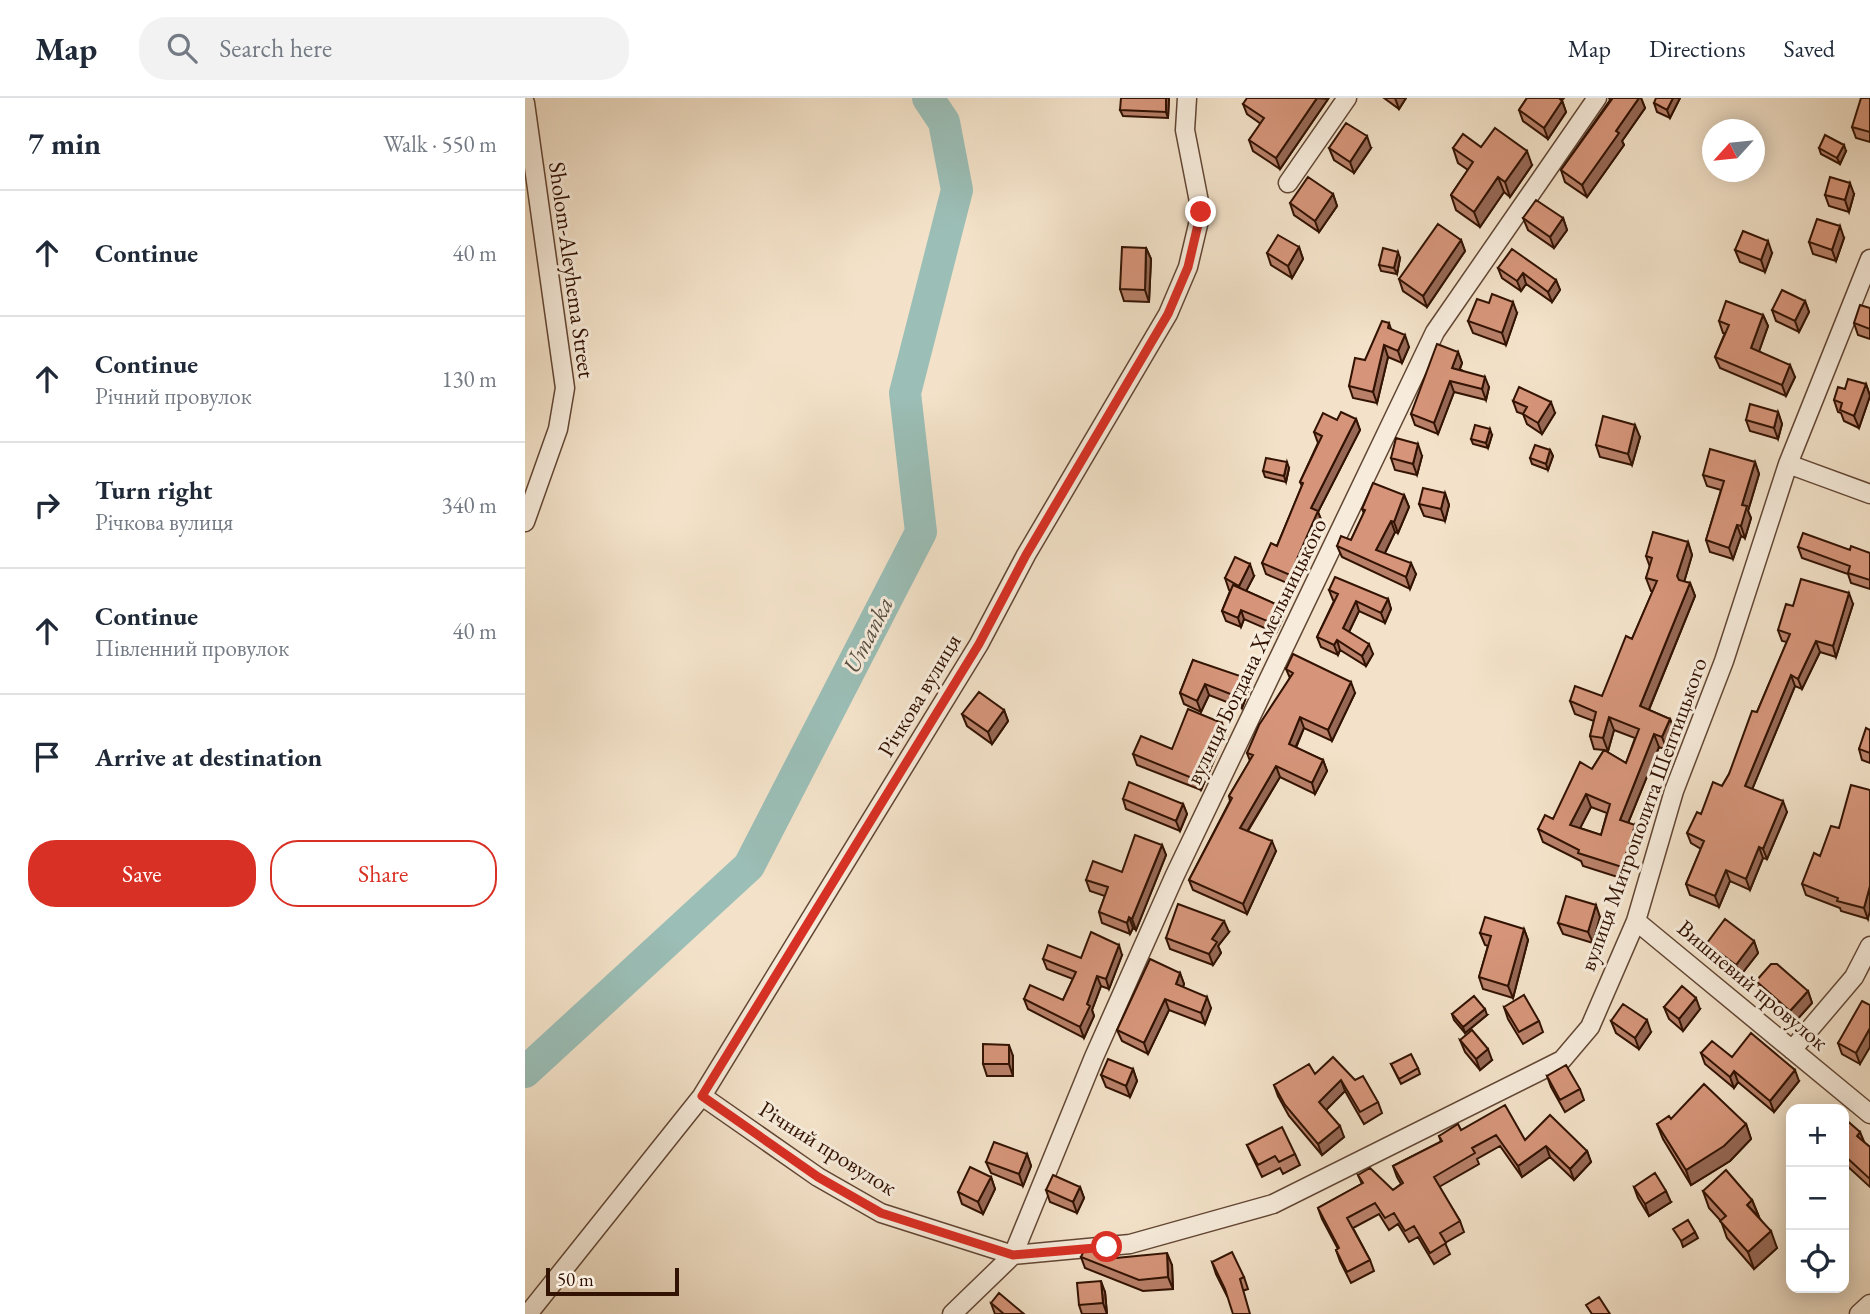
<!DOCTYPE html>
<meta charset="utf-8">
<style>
body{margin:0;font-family:"EB Garamond",serif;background:#f2f2f3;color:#1f2937}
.controls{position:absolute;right:21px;bottom:21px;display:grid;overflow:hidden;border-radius:14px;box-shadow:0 4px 18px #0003}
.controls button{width:63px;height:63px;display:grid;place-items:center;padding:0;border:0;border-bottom:2px solid #e0e1e3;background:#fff;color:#1f2937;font:35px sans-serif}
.compass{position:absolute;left:1177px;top:21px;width:63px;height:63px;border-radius:50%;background:#fff;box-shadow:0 4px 18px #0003;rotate:243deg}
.scale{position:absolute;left:21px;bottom:18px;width:133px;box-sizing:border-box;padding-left:7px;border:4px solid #321202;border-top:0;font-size:19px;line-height:24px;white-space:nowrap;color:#321202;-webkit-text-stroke:5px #f7ecdc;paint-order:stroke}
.stop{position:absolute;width:21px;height:21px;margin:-16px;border:5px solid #d93025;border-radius:50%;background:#fff}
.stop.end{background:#d93025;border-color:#fff;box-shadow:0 2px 7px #0008}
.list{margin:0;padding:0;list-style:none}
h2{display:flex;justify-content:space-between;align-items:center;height:91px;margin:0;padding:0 28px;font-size:30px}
h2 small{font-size:23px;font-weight:400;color:#747a83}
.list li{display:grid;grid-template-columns:46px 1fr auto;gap:21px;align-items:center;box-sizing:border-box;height:126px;padding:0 28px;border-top:2px solid #e0e1e3}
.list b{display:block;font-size:26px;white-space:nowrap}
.list p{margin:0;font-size:23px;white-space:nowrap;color:#747a83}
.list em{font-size:23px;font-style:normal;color:#747a83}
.actions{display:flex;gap:14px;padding:21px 28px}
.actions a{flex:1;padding:16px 0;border:2px solid #d93025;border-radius:28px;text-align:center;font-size:24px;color:#d93025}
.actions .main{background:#d93025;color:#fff}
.icon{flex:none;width:38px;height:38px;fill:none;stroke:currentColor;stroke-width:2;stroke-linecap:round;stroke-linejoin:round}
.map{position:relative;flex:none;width:1345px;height:1216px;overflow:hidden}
header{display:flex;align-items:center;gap:42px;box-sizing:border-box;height:98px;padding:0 35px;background:#fff;border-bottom:2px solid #e0e1e3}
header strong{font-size:33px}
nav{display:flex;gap:38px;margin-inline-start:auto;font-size:24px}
.search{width:490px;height:63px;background:#f2f2f3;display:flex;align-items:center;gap:18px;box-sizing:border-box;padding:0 24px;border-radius:28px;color:#747a83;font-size:26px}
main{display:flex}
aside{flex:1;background:#fff}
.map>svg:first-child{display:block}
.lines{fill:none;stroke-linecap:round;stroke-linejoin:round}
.river{stroke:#9bbeb6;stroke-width:32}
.street-casing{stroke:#624634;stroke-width:21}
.street{stroke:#f7ecdc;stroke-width:18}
.wall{fill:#b88069;stroke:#321202;stroke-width:2;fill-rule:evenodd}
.shaded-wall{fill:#966855;stroke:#321202;stroke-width:2}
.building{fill:#d6957a;stroke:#321202;stroke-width:2;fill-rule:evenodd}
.route{stroke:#d93025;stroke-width:9}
.labels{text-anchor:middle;stroke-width:6;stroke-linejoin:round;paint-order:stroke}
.street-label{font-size:23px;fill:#321202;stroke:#f7ecdc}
.water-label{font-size:24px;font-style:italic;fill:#574e41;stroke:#f7ecdc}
</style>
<header>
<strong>Map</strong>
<div class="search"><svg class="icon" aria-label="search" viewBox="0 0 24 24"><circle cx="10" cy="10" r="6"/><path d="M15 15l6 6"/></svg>Search here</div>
<nav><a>Map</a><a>Directions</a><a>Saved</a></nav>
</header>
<main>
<aside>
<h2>7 min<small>Walk · 550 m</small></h2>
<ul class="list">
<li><svg class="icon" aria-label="ahead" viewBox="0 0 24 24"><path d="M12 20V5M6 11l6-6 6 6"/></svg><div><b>Continue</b></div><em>40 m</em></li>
<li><svg class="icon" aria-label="ahead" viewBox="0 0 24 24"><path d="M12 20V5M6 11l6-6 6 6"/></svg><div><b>Continue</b><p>Річний провулок</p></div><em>130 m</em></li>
<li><svg class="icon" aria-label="right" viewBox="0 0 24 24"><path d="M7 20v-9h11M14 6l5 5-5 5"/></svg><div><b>Turn right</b><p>Річкова вулиця</p></div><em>340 m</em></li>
<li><svg class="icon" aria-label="ahead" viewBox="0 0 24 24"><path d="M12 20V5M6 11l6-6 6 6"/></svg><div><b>Continue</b><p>Півленний провулок</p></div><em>40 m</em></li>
<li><svg class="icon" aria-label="arrive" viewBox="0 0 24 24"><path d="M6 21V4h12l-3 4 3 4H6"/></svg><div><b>Arrive at destination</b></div></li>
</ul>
<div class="actions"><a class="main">Save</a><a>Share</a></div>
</aside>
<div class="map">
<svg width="1345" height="1216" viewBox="0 0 1345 1216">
<rect width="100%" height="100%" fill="#f3e2c9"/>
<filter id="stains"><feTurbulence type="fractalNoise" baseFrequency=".00286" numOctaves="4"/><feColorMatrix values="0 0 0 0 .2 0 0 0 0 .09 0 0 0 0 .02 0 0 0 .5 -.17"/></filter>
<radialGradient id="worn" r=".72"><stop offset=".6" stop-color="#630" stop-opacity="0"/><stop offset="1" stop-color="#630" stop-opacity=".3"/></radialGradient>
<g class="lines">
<path class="river" d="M 0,974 L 224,768 L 396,434 L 380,295 L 432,92 L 419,24 L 403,0"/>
<defs>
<path id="street" d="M 0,5 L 40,290 L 33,331 L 0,424
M 763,85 L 822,0
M 1263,366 L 1345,396
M 1111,823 L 1345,1016
M 1267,952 L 1329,879 L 1345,848
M 177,998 L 293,1079 L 356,1115 L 488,1157 L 569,959 L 650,777 L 910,234 L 1072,0
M 3,1216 L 177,998 L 454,546 L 501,457 L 643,216 L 663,169 L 676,114 L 660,32 L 662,0
M 427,1216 L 488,1157 L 605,1146 L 748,1106 L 1037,962 L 1065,929 L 1111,823 L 1149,693 L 1199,563 L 1263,366 L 1345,161
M 1334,1216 L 1345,1206"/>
</defs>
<use href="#street" class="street-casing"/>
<use href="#street" class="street"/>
</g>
<path class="wall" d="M 644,0 L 643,20 L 598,18 L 595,12 Z
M 859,0 L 881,0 L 874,11 Z
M 1002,0 L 1039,0 L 1037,2 L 1041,14 L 1023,41 L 998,23 L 994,12 Z
M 1084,0 L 1116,0 L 1120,10 L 1097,43 L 1099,47 L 1062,99 L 1040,84 L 1036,72 L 1085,2 Z
M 1155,0 L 1145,20 L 1132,14 L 1129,5 Z
M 1345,0 L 1345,44 L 1331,40 L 1327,29 Z
M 803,1 L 755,71 L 728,53 L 724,42 L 736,26 L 722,16 L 718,6 Z
M 956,49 L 1007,67 L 985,99 L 979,94 L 955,129 L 931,112 L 926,97 L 943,72 L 933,65 L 928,50 Z
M 804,50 L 846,50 L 829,75 L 809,62 Z
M 1294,50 L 1321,53 L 1315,66 L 1296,56 Z
M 808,96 L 812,108 L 794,134 L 769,117 L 765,105 Z
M 1329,96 L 1324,114 L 1304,108 L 1300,97 Z
M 998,120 L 1038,120 L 1042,132 L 1029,150 L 1003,132 Z
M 1319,140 L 1311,163 L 1288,156 L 1284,144 Z
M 936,142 L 940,153 L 902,209 L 878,193 L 874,181 Z
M 774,149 L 778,161 L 767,180 L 746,167 L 742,155 Z
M 621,150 L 626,161 L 624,204 L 599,203 L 595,191 Z
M 1210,152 L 1247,155 L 1240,174 L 1215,164 Z
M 875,160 L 872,176 L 856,173 L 854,167 Z
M 973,170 L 1031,182 L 1035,192 L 1027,204 L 1001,186 L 996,193 L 977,180 Z
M 1280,203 L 1284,214 L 1274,234 L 1251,223 L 1247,212 Z
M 1345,210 L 1345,241 L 1333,237 L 1329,225 Z
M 992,215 L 981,247 L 948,235 L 943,223 Z
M 1238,217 L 1243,228 L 1234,253 L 1270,279 L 1261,298 L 1195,270 L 1190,259 L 1200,235 L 1198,235 L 1194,223 Z
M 864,225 L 866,231 L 884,249 L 877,265 L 863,259 L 852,305 L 828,300 L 824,288 Z
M 933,254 L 937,265 L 935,271 L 964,289 L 961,302 L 929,294 L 913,336 L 890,327 L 886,316 Z
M 1341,286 L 1345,298 L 1334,330 L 1319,323 L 1316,315 L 1313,314 L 1309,302 L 1320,291 Z
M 988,303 L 1030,315 L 1017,336 L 1002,326 L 998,316 L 992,314 Z
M 1253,314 L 1257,326 L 1253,341 L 1225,333 L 1221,322 Z
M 831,321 L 835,332 L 793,414 L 797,424 L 769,488 L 741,476 L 737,465 L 752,448 L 777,388 L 775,384 L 793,345 L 789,334 L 812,322 Z
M 967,337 L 963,350 L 948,346 L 946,341 Z
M 1115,339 L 1107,367 L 1075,359 L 1071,347 Z
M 1025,352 L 1028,358 L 1023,372 L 1007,366 L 1005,360 Z
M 897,358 L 892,377 L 870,372 L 866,360 Z
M 1230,364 L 1234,376 L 1223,413 L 1226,420 L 1220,440 L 1216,438 L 1208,461 L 1185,454 L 1181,442 L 1196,392 L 1182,388 L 1178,377 Z
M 764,370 L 761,384 L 740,379 L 738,373 Z
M 920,395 L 924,407 L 920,423 L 899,418 L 894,406 Z
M 879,397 L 884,409 L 873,435 L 870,434 L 860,455 L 891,476 L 885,491 L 817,459 L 812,448 L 826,442 L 839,415 L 837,411 Z
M 1163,444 L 1167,457 L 1159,484 L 1165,485 L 1170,498 L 1124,612 L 1145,621 L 1150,634 L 1142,652 L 1134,649 L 1103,725 L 1115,740 L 1102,782 L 1058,768 L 1056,763 L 1018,744 L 1013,731 L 1028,721 L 1067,671 L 1079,652 L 1069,651 L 1065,638 L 1069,623 L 1050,616 L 1045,603 L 1077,598 L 1107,541 L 1128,493 L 1126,493 L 1121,480 L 1125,469 L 1121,458 ZM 1089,632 L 1110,640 L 1101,665 L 1079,652 L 1083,653 ZM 1066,709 L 1082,715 L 1076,737 L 1055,730 Z
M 1273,449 L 1325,452 L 1345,455 L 1345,491 L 1326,485 L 1323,476 L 1277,460 Z
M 729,478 L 721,493 L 755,508 L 759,518 L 751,535 L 719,521 L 716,529 L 701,523 L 697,513 L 705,493 L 704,492 L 700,480 Z
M 804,492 L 863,501 L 866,511 L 860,525 L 834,513 L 824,534 L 848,556 L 841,568 L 815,552 L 813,557 L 796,549 L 792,539 L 809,503 L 808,502 Z
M 1328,506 L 1311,559 L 1295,554 L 1277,591 L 1270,588 L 1227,691 L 1262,714 L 1242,761 L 1238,760 L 1225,792 L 1205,783 L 1194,809 L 1165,797 L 1161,786 L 1176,751 L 1166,745 L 1162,735 L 1197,688 L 1204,676 L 1232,614 L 1262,544 L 1257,543 L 1253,532 L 1268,508 Z
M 668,562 L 724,591 L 717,610 L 684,597 L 676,614 L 659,606 L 655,595 Z
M 761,571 L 830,595 L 807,643 L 779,630 L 771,650 L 798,662 L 802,673 L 790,696 L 755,679 L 723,733 L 751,753 L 722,816 L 668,792 L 664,782 L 705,703 L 704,698 L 725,663 L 722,655 L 765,580 Z
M 479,612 L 483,623 L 467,646 L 442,628 L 437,616 Z
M 1345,632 L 1345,665 L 1337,662 L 1334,651 Z
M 701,635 L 676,692 L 612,667 L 608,656 L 647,651 Z
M 598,701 L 658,706 L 662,716 L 655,733 L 601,711 Z
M 1314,730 L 1343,821 L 1316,813 L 1315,810 L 1281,797 L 1277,786 Z
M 637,747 L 641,757 L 611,832 L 608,830 L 605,836 L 577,825 L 574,814 L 580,798 L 565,793 L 561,782 L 597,774 Z
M 1075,819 L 1068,845 L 1038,836 L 1033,825 Z
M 999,831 L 1003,842 L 988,900 L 958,891 L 954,879 L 963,848 L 960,847 L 955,835 Z
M 704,834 L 693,848 L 696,855 L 688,867 L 645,851 L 641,840 Z
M 1229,843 L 1233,855 L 1215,878 L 1186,856 L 1182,845 Z
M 597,857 L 584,891 L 576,888 L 567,912 L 569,918 L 559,940 L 503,911 L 499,901 L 538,902 L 548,881 L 522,871 L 518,861 L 556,860 Z
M 655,875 L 659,886 L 658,889 L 686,910 L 680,926 L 644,912 L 623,956 L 597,943 L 592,932 Z
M 1231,883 L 1283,893 L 1287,905 L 1269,925 L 1235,895 Z
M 1345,907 L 1335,966 L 1317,956 L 1313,945 Z
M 979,909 L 1014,923 L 1018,934 L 998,946 L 983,921 Z
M 1139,909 L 1175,911 L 1158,933 L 1144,921 Z
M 927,916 L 962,917 L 940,935 L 929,922 Z
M 1086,923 L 1126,934 L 1114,951 L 1091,935 Z
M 935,942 L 967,962 L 955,972 L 940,954 Z
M 1176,955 L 1274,983 L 1249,1014 L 1213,984 L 1209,990 L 1180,966 Z
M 488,958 L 488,978 L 462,978 L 458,966 Z
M 866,966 L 893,970 L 895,976 L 876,986 Z
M 608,971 L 612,983 L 605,999 L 581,989 L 576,977 Z
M 790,976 L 830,982 L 853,1004 L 857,1015 L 839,1026 L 820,993 L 801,1012 L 819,1039 L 797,1057 L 764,1018 L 753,998 L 749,987 Z
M 1022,978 L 1055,991 L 1059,1002 L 1040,1014 L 1026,989 Z
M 1319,1020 L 1339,1044 L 1345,1049 L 1345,1089 L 1319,1065 Z
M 1146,1021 L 1221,1026 L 1226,1041 L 1205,1063 L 1166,1087 L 1138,1041 L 1132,1026 Z
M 936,1032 L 1062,1053 L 1066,1064 L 1049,1082 L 1025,1059 L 997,1079 L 975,1048 L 952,1061 L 954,1066 L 914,1089 L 935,1123 L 939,1134 L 920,1145 L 925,1156 L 909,1166 L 893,1139 L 884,1144 L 873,1126 L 864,1132 L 854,1116 L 828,1130 L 845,1162 L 849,1173 L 826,1185 L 815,1163 L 811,1152 L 813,1151 L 797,1121 L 793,1110 L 837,1086 L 833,1077 L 868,1092 L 876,1086 L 872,1079 L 868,1068 L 916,1044 L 914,1038 Z
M 722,1047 L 770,1056 L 775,1067 L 758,1076 L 755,1070 L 737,1079 L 727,1058 Z
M 502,1056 L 506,1068 L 498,1088 L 466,1075 L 461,1064 Z
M 466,1079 L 470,1091 L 458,1116 L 437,1106 L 433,1094 Z
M 555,1089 L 559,1100 L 552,1115 L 525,1104 L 521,1092 Z
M 1109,1089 L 1146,1104 L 1124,1118 L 1113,1100 Z
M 1178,1093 L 1227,1102 L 1234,1119 L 1252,1150 L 1229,1171 L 1202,1140 L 1196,1123 L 1184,1110 Z
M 556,1159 L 586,1160 L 647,1167 L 648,1191 L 618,1193 L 560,1170 Z
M 687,1164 L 719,1179 L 723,1191 L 702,1198 L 691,1176 Z
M 580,1194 L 582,1216 L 557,1216 L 554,1207 Z
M 466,1205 L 499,1216 L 470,1216 Z"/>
<path class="shaded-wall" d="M 641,0 L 644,0 L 643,20 L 641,14 Z
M 792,0 L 803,1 L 755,71 L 751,60 Z
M 870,0 L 881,0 L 874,11 Z
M 1114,0 L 1116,0 L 1120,10 L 1097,43 L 1099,47 L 1062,99 L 1057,87 L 1091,33 Z
M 1148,0 L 1155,0 L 1145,20 L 1142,12 Z
M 1037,3 L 1041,14 L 1023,41 L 1019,30 Z
M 842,38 L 846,50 L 829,75 L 825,64 Z
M 1319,47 L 1321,53 L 1315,66 L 1312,60 Z
M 1002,53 L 1007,67 L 985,99 L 980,84 Z
M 973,79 L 979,94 L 955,129 L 949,114 Z
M 1325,85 L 1329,96 L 1324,114 L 1320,102 Z
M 808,96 L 812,108 L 794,134 L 790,123 Z
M 1038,120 L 1042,132 L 1029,150 L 1025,139 Z
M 1315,128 L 1319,140 L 1311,163 L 1307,152 Z
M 936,142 L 940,153 L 902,209 L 898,198 Z
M 1243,143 L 1247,155 L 1240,174 L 1236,162 Z
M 774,149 L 778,161 L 767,180 L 763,168 Z
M 621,150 L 626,161 L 624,204 L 620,192 Z
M 873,154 L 875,160 L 872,176 L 869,170 Z
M 998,175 L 1001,186 L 996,193 L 992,183 Z
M 1031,182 L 1035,192 L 1027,204 L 1023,194 Z
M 1280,203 L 1284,214 L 1274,234 L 1270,223 Z
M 988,204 L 992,215 L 981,247 L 977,235 Z
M 1238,217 L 1243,228 L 1231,262 L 1226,250 Z
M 880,237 L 884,249 L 877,265 L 873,253 Z
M 859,247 L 863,259 L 852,305 L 848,294 Z
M 933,254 L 937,265 L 931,280 L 927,270 Z
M 1265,267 L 1270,279 L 1261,298 L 1257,287 Z
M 960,279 L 964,289 L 961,302 L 957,291 Z
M 925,283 L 929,294 L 913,336 L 909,325 Z
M 1341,286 L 1345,298 L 1334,330 L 1329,318 Z
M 1026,304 L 1030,315 L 1017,336 L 1013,325 Z
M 1253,314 L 1257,326 L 1253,341 L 1249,330 Z
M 831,321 L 835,332 L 793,414 L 797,424 L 769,488 L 765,477 L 786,410 Z
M 1110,327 L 1115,339 L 1107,367 L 1103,356 Z
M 965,331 L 967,337 L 963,350 L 961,345 Z
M 893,346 L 897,358 L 892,377 L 888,366 Z
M 1025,352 L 1028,358 L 1023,372 L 1021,366 Z
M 762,364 L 764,370 L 761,384 L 759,378 Z
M 1230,364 L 1234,376 L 1223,413 L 1226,420 L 1220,440 L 1216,428 L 1217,407 Z
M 920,395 L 924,407 L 920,423 L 916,411 Z
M 879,397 L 884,409 L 873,435 L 869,424 Z
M 866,423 L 870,434 L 856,463 L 851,452 Z
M 1212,427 L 1216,438 L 1208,461 L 1204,450 Z
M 1163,444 L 1167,457 L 1157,491 L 1152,478 Z
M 886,465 L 891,476 L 885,491 L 881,479 Z
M 725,466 L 729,478 L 718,499 L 714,488 Z
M 1165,485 L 1170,498 L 1120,621 L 1115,608 Z
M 1324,495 L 1328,506 L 1311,559 L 1308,548 Z
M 863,501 L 866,511 L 860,525 L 856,515 Z
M 831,503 L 834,513 L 821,540 L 818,530 Z
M 755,508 L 759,518 L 751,535 L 747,525 Z
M 716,512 L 719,521 L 716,529 L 713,520 Z
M 812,542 L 815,552 L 813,557 L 809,547 Z
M 1291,543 L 1295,554 L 1277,591 L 1273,581 Z
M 844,546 L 848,556 L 841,568 L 837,558 Z
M 1266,577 L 1270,588 L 1224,699 L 1220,688 Z
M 721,580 L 724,591 L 717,610 L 713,599 Z
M 826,584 L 830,595 L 807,643 L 803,632 Z
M 680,586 L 684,597 L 676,614 L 672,603 Z
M 479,612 L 483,623 L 467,646 L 463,634 Z
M 775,619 L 779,630 L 767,657 L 764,646 Z
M 1084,619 L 1089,632 L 1083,653 L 1078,640 Z
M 1145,621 L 1150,634 L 1142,652 L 1137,639 Z
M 697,625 L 701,635 L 676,692 L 672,682 Z
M 1129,636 L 1134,649 L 1099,735 L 1095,722 Z
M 798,662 L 802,673 L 790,696 L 787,685 Z
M 751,668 L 755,679 L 718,740 L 715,730 Z
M 1061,696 L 1066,709 L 1050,740 L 1045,727 Z
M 1258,703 L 1262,714 L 1242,761 L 1238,751 Z
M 658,706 L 662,716 L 655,733 L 651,723 Z
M 1110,727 L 1115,740 L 1102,782 L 1097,769 Z
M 747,743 L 751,753 L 722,816 L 718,806 Z
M 637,747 L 641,757 L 611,832 L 607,821 Z
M 1234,749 L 1238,760 L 1225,792 L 1221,781 Z
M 1201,772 L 1205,783 L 1194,809 L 1190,798 Z
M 1345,788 L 1345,813 L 1343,821 L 1339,810 Z
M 1071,807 L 1075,819 L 1068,845 L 1063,834 Z
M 604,819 L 608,830 L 605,836 L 602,825 Z
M 699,823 L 704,834 L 693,848 L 696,855 L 688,867 L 684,856 L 687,841 Z
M 999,831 L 1003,842 L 988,900 L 983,888 Z
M 1229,843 L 1233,855 L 1215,878 L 1211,867 Z
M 594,847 L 597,857 L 584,891 L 581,881 Z
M 655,875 L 659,886 L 655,897 L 651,886 Z
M 572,878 L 576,888 L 567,912 L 569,918 L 559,940 L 555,929 L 562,906 Z
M 1283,893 L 1287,905 L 1269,925 L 1265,913 Z
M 682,899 L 686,910 L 680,926 L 676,915 Z
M 1171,900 L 1175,911 L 1158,933 L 1154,921 Z
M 640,901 L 644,912 L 623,956 L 619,945 Z
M 960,911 L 962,917 L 940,935 L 938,929 Z
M 1122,922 L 1126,934 L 1114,951 L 1110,940 Z
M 1345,930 L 1345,949 L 1335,966 L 1331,955 Z
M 484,947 L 488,958 L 488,978 L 484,966 Z
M 963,951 L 967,962 L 955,972 L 951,961 Z
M 608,971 L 612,983 L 605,999 L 601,988 Z
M 1270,972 L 1274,983 L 1249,1014 L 1245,1003 Z
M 1209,973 L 1213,984 L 1209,990 L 1205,979 Z
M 816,982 L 820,993 L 798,1015 L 794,1004 Z
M 1221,1026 L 1226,1041 L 1205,1063 L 1166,1087 L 1161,1072 Z
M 815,1028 L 819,1039 L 797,1057 L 793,1046 Z
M 1335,1034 L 1340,1046 L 1332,1038 Z
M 1021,1048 L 1025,1059 L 997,1079 L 993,1068 Z
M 1062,1053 L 1066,1064 L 1049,1082 L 1045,1071 Z
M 502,1056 L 506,1068 L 498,1088 L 494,1076 Z
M 466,1079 L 470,1091 L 458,1116 L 453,1104 Z
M 555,1089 L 559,1100 L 552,1115 L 548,1104 Z
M 1141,1093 L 1146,1104 L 1124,1118 L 1120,1106 Z
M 1227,1102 L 1234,1119 L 1222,1107 Z
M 1246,1133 L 1252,1150 L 1229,1171 L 1223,1154 Z
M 1170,1134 L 1173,1140 L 1158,1149 L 1156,1143 Z
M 584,1153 L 588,1164 L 580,1161 Z
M 642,1155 L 647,1167 L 648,1191 L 643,1179 Z
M 576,1183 L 580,1194 L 582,1216 L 578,1205 Z"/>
<path class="building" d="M 596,0 L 641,0 L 641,14 L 595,12 Z
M 722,0 L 792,0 L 751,60 L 724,42 L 739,20 L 718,6 Z
M 1002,0 L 1034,0 L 1037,3 L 1019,30 L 994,12 Z
M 1086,0 L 1114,0 L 1091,33 L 1094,35 L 1057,87 L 1036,72 L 1087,1 Z
M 1131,0 L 1148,0 L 1142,12 L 1129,5 Z
M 1336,0 L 1345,0 L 1345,34 L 1327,29 Z
M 821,25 L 842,38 L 825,64 L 804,50 Z
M 970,30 L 1002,53 L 980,84 L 973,79 L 949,114 L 926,97 L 948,64 L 928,50 L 938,36 L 956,49 Z
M 1300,37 L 1319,47 L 1312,60 L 1294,50 Z
M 783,79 L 808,96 L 790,123 L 765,105 Z
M 1305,79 L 1325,85 L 1320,102 L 1300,97 Z
M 1011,102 L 1038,120 L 1025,139 L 998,120 Z
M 1292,121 L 1315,128 L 1307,152 L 1284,144 Z
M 913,126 L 936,142 L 898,198 L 874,181 Z
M 1218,133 L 1243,143 L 1236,162 L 1210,152 Z
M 753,137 L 774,149 L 763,168 L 742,155 Z
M 597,149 L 621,150 L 620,192 L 595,191 Z
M 858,150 L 873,154 L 869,170 L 854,167 Z
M 987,151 L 1031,182 L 1023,194 L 998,175 L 992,183 L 973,170 Z
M 1257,192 L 1280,203 L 1270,223 L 1247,212 Z
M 967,196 L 988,204 L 977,235 L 943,223 L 952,201 L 964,205 Z
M 1201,203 L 1238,217 L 1226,250 L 1265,267 L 1257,287 L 1190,259 L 1204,227 L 1194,223 Z
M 1335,207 L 1345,210 L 1345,231 L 1329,225 Z
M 857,223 L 864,225 L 863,230 L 880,237 L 873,253 L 859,247 L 848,294 L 824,288 L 830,260 L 840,262 Z
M 912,246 L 933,254 L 927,270 L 960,279 L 957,291 L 925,283 L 909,325 L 886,316 Z
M 1323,281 L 1341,286 L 1329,318 L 1315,312 L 1317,305 L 1309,302 L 1313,289 L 1320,291 Z
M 994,289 L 1026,304 L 1013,325 L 998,316 L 1002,309 L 988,303 Z
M 1225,306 L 1253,314 L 1249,330 L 1221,322 Z
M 816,314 L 831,321 L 786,410 L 793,413 L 765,477 L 737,465 L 746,445 L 752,448 L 778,385 L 775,384 L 797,338 L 789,334 L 798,315 L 812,322 Z
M 1078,318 L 1110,327 L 1103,356 L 1071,347 Z
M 950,327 L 965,331 L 961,345 L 946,341 Z
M 871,340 L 893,346 L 888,366 L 866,360 Z
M 1010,347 L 1025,352 L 1021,366 L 1005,360 Z
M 1185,351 L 1230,364 L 1217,407 L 1222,408 L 1216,428 L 1212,427 L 1204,450 L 1181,442 L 1199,383 L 1178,377 Z
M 741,360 L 762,364 L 759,378 L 738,373 Z
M 848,385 L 879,397 L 869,424 L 866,423 L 851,452 L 886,465 L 881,479 L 812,448 L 816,438 L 826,442 L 840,412 L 837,411 Z
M 898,390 L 920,395 L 916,411 L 894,406 Z
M 1128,434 L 1163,444 L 1152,478 L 1154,482 L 1165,485 L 1115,608 L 1145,621 L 1137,639 L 1129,636 L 1095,722 L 1110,727 L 1097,769 L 1053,755 L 1054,752 L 1013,731 L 1020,717 L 1028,721 L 1055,664 L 1067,671 L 1079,652 L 1101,665 L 1114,631 L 1084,619 L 1078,640 L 1065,638 L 1071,614 L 1045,603 L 1050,588 L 1077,598 L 1101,538 L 1107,541 L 1132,483 L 1121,480 L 1127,460 L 1121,458 ZM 1061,696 L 1085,706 L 1076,737 L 1045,727 Z
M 1278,435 L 1325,452 L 1326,448 L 1345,455 L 1345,482 L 1323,475 L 1325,468 L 1273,449 Z
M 710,459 L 725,466 L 714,488 L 700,480 Z
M 810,479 L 863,501 L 856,515 L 831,503 L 818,530 L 844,546 L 837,558 L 812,542 L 809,547 L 792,539 L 813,496 L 804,492 Z
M 1276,481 L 1324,495 L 1308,548 L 1291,543 L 1273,581 L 1266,577 L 1220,688 L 1258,703 L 1238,751 L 1234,749 L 1221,781 L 1201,772 L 1190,798 L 1161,786 L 1179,743 L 1162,735 L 1172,714 L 1176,716 L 1188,684 L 1197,688 L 1204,676 L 1227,613 L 1232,614 L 1265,536 L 1253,532 L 1261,506 L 1268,508 Z
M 708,487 L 755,508 L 747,525 L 716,512 L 713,520 L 697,513 Z
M 768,556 L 826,584 L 803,632 L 775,619 L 764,646 L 798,662 L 787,685 L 751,668 L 715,730 L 747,743 L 718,806 L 664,782 L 707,700 L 704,698 L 728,657 L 722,655 L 734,627 L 768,575 L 761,571 Z
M 668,562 L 721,580 L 713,599 L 680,586 L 672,603 L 655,595 Z
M 454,594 L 479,612 L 463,634 L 437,616 Z
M 663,611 L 697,625 L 672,682 L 608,656 L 616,638 L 647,651 Z
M 1341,630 L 1345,632 L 1345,655 L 1334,651 Z
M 604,684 L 658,706 L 651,723 L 598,701 Z
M 1326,687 L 1345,692 L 1345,788 L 1339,810 L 1312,803 L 1313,800 L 1277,786 L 1289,755 L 1295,758 L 1306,728 L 1314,730 Z
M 610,737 L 637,747 L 607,821 L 604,819 L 602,825 L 574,814 L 583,789 L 561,782 L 568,763 L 597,774 Z
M 1041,798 L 1071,807 L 1063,834 L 1033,825 Z
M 653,806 L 699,823 L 687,841 L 692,844 L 684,856 L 641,840 Z
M 960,819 L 999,831 L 983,888 L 954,879 L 966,838 L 955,835 Z
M 1200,821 L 1229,843 L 1211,867 L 1182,845 Z
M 566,834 L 594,847 L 581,881 L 572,878 L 562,906 L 565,908 L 555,929 L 499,901 L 505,887 L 538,902 L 551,874 L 518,861 L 523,847 L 556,860 Z
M 625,861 L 655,875 L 651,886 L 682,899 L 676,915 L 640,901 L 619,945 L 592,932 Z
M 1246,866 L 1252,866 L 1283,893 L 1265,913 L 1231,883 Z
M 1157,888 L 1171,900 L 1154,921 L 1139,909 Z
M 999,897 L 1014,923 L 994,934 L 979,909 Z
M 949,898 L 960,911 L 938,929 L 927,916 Z
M 1337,903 L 1345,907 L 1345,930 L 1331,955 L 1313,945 Z
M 1098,906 L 1122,922 L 1110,940 L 1086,923 Z
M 947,932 L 963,951 L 951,961 L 935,942 Z
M 1226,935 L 1270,972 L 1245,1003 L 1209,973 L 1205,979 L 1176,955 L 1187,943 L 1207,959 Z
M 458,946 L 484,947 L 484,966 L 458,966 Z
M 886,956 L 893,970 L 874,981 L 866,966 Z
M 808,959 L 830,982 L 838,978 L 853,1004 L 835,1014 L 816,982 L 794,1004 L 815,1028 L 793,1046 L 760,1007 L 749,987 L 784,966 L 790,976 Z
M 583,961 L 608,971 L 601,988 L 576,977 Z
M 1041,967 L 1055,991 L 1035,1002 L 1022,978 Z
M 1179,986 L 1221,1026 L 1199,1048 L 1161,1072 L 1132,1026 L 1144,1018 L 1146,1021 Z
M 980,1007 L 1000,1042 L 1025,1017 L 1062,1053 L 1045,1071 L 1021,1048 L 993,1068 L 971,1037 L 947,1050 L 950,1055 L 909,1079 L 935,1123 L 915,1135 L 921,1145 L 905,1155 L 889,1128 L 880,1133 L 869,1115 L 860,1120 L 850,1105 L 822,1120 L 845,1162 L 822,1174 L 811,1152 L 814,1150 L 793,1110 L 838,1085 L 833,1077 L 845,1070 L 868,1092 L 878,1085 L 868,1068 L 917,1043 L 914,1038 L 933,1026 L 936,1032 Z
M 1319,1020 L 1335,1034 L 1332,1038 L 1345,1049 L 1345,1081 L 1319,1057 Z
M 757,1029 L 770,1056 L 754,1064 L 750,1058 L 733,1067 L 722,1047 Z
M 469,1044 L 502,1056 L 494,1076 L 461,1064 Z
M 445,1069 L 466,1079 L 453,1104 L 433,1094 Z
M 1201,1072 L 1227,1102 L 1222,1107 L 1246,1133 L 1223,1154 L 1195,1123 L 1201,1118 L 1178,1093 Z
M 1130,1075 L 1141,1093 L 1120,1106 L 1109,1089 Z
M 528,1077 L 555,1089 L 548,1104 L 521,1092 Z
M 1163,1122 L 1170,1134 L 1156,1143 L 1148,1131 Z
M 573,1148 L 584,1153 L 580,1161 L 642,1155 L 643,1179 L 614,1182 L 556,1159 L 560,1150 Z
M 707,1154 L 719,1179 L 715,1181 L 725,1216 L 708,1216 L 700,1191 L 687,1164 Z
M 576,1183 L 578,1205 L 554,1207 L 552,1185 Z
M 474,1195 L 499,1216 L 479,1216 L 466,1205 Z
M 1074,1199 L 1085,1216 L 1067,1216 L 1061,1207 Z"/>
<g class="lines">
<path class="route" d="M 582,1149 L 488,1157 L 356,1115 L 293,1079 L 177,998 L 454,546 L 501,457 L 643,216 L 663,169 L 676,114"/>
</g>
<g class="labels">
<g class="street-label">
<text transform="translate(47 172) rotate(82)" y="8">Sholom-Aleyhema Street</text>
<text transform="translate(731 553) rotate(-64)" y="8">вулиця Богдана Хмельницького</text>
<text transform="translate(394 597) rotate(-59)" y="8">Річкова вулиця</text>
<text transform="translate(1118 716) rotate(-70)" y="8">вулиця Митрополита Шептицького</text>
<text transform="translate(1228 887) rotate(40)" y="8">Вишневий провулок</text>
<text transform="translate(303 1050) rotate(32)" y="8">Річний провулок</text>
</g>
<g class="water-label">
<text transform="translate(343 537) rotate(-63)" y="8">Umanka</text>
</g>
</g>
<rect width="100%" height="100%" filter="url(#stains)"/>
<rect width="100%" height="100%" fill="url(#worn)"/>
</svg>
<div class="controls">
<button>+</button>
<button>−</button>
<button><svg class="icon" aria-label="locate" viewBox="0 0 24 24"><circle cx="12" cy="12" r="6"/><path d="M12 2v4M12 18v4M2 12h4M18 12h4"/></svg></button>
</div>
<svg class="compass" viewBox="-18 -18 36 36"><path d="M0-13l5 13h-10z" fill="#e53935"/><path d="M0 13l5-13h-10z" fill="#747a83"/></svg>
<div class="scale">50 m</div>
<div class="stop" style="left:582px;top:1149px"></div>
<div class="stop end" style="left:676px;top:114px"></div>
</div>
</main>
